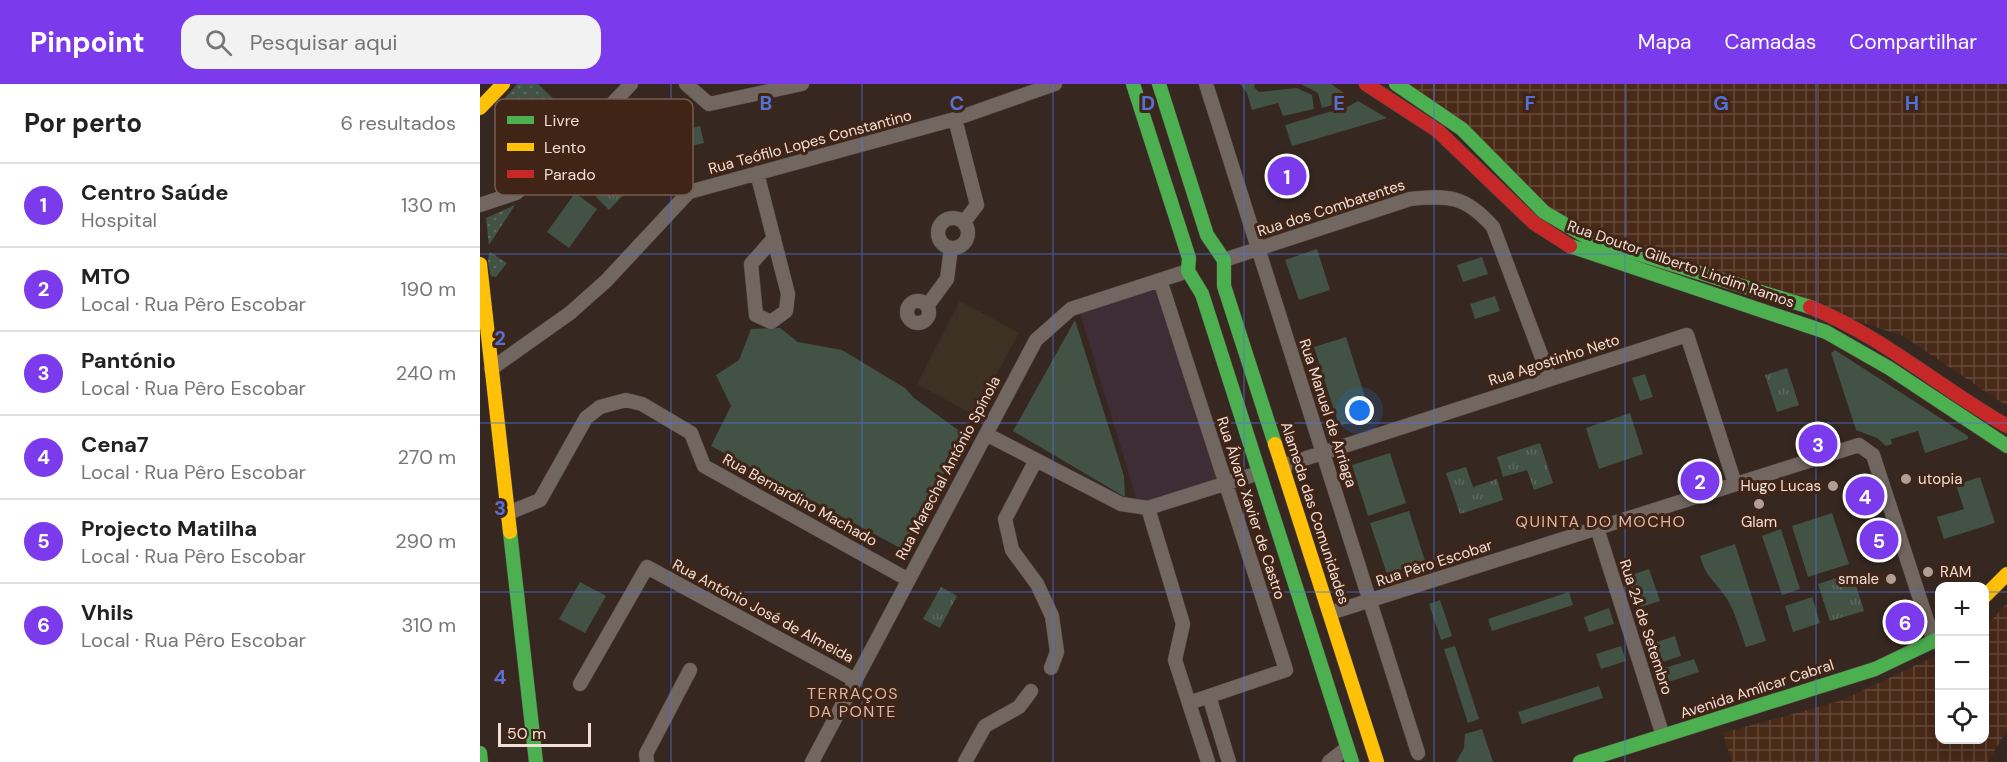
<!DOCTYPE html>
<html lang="pt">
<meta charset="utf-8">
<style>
body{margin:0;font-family:"DM Sans",sans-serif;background:#f2f2f2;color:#222}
.controls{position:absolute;right:18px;bottom:18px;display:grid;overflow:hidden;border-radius:12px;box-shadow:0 6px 24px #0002}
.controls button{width:54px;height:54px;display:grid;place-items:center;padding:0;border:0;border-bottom:2px solid #e0e0e0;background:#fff;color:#222;font:30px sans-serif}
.scale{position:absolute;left:18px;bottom:15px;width:93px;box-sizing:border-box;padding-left:6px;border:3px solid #f2dfd6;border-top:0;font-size:16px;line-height:21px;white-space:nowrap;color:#f2dfd6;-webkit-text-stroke:4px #402416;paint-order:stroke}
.you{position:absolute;left:880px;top:327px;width:21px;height:21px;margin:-15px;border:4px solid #fff;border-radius:50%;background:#1a73e8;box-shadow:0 0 0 9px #1a73e833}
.badge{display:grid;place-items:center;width:39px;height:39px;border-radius:50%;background:#7c3aed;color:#fff;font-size:20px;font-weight:700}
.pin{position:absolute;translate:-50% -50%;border:3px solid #fff;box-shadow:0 2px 6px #0006}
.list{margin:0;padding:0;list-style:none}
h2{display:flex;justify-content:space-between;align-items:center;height:78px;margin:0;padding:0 24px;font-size:26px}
h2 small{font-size:20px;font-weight:400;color:#767676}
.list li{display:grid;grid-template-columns:39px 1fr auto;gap:18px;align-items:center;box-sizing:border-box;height:84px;padding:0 24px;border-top:2px solid #e0e0e0}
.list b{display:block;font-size:22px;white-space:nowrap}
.list p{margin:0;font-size:20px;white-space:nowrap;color:#767676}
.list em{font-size:20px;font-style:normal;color:#767676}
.icon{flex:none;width:33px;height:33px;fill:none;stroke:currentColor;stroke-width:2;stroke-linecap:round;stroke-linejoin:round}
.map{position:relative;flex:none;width:1527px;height:678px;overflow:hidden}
header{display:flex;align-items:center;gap:36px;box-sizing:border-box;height:84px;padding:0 30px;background:#7c3aed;color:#fff}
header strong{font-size:28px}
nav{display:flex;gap:33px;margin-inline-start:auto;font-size:21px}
.search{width:420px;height:54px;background:#f2f2f2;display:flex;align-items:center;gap:15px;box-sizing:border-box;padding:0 21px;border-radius:18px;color:#767676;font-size:22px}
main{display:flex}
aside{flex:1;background:#fff}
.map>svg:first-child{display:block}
.commercial{fill:#3e2d35}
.industrial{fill:url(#industrial-grid)}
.education{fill:#3d3123}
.grass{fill:#425244}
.park{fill:url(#park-tufts)}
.garden{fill:url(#garden-dots)}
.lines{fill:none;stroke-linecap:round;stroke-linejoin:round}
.street-casing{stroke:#544640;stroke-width:15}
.fast-casing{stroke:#544640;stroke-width:15}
.slow-casing{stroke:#544640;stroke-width:15}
.jam-casing{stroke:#544640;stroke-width:15}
.street{stroke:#726661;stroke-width:14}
.fast{stroke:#4caf50;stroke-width:14}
.slow{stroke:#ffc107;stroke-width:14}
.jam{stroke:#c62828;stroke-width:14}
.grid{fill:none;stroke:#5272d8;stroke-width:1.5;stroke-opacity:0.55}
.poi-dot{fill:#b09f96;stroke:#402416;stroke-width:2}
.labels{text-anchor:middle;stroke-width:6;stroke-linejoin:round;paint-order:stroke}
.street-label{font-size:15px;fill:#f2dfd6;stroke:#402416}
.poi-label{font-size:15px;fill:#f2dfd6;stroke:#402416;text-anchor:start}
.neighbourhood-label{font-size:16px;letter-spacing:1.5px;fill:#ddb8a7;stroke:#402416}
.key{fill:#402416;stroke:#755c50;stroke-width:1.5}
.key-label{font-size:16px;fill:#f2dfd6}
.grid-label{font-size:20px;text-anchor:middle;font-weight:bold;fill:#5272d8;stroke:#402416;stroke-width:6;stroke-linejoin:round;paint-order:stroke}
</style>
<header>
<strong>Pinpoint</strong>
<div class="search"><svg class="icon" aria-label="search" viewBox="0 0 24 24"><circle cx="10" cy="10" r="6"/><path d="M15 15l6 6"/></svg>Pesquisar aqui</div>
<nav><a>Mapa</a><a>Camadas</a><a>Compartilhar</a></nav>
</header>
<main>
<aside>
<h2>Por perto<small>6 resultados</small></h2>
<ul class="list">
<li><span class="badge">1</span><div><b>Centro Saúde</b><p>Hospital</p></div><em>130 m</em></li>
<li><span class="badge">2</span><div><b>MTO</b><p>Local · Rua Pêro Escobar</p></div><em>190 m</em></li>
<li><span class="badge">3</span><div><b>Pantónio</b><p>Local · Rua Pêro Escobar</p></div><em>240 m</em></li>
<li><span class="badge">4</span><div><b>Cena7</b><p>Local · Rua Pêro Escobar</p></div><em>270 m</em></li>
<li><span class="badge">5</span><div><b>Projecto Matilha</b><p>Local · Rua Pêro Escobar</p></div><em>290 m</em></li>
<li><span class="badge">6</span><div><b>Vhils</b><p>Local · Rua Pêro Escobar</p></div><em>310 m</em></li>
</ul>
</aside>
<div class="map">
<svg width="1527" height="678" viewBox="0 0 1527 678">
<defs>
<pattern id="industrial-grid" width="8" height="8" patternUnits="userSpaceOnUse" patternTransform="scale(1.5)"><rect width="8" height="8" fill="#492918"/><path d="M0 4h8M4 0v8" fill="none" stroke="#644839"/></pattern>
<pattern id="park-tufts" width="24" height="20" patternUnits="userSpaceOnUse" patternTransform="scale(1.5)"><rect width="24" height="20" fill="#425244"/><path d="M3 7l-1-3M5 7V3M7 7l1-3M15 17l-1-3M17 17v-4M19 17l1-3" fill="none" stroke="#5e6a5e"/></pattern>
<pattern id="garden-dots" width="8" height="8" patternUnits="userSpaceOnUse" patternTransform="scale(1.5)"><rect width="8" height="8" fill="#425244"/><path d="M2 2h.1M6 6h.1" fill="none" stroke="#5e6a5e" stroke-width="1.8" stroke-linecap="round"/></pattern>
</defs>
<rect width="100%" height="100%" fill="#362820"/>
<path class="commercial" d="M 680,196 L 745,400 L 659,423 L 598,223 Z"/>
<path class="industrial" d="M 925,0 L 1527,0 L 1527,322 L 1423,252 L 1124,153 L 1061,120 Z
M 1527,519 L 1527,646 L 1508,678 L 1252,678 L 1243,649 L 1363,616 L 1459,570 L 1460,656 L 1504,656 L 1505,543 Z"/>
<path class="education" d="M 480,217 L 539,249 L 494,331 L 437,300 Z"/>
<path class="grass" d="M 760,0 L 775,0 L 774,3 L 779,8 L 817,4 L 832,11 L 834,25 L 803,32 L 798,19 L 772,26 L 767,9 Z
M 821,0 L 851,0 L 864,9 L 856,20 L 842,24 L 838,9 Z
M 878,17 L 907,34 L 812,62 L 805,41 L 869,22 Z
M 208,18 L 208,45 L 220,42 L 224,59 L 199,65 L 192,61 L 186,67 L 173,55 Z
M 95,109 L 117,125 L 89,164 L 67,148 Z
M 837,165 L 850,206 L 819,216 L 805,176 Z
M 1002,173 L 1008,190 L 983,198 L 977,181 Z
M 1015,212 L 1020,227 L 995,235 L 990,220 Z
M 595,236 L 644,392 L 645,413 L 533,347 Z
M 300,244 L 318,258 L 362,266 L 425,304 L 434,314 L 485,351 L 422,465 L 231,362 L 251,322 L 236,291 L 259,276 L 271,245 Z
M 866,253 L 891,332 L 859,342 L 834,263 Z
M 1355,266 L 1488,352 L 1488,355 L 1445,369 L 1438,347 L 1411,355 L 1412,360 L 1406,362 L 1397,354 L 1376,346 L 1351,269 Z
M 1165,290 L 1173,313 L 1160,317 L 1152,294 Z
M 1150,329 L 1163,370 L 1119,385 L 1106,344 Z
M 910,369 L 926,419 L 888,432 L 872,381 Z
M 1500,393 L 1515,439 L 1464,455 L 1457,433 L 1484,425 L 1476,401 Z
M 929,427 L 945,477 L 907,490 L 890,439 Z
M 1352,429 L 1369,480 L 1328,493 L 1312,442 Z
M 1301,445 L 1320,505 L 1302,511 L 1282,452 Z
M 1255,460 L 1286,557 L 1266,563 C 1260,547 1256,530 1247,515 C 1235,496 1227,496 1220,472 Z
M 1169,485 L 1180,517 L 1158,524 L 1148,492 Z
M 100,498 L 126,512 L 105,549 L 79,535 Z
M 1089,508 L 1093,521 L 1012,547 L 1008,535 Z
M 1332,513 L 1340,539 L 1313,548 L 1305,522 Z
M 960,516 L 972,552 L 961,556 L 949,520 Z
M 1129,524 L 1134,540 L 1109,548 L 1104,533 Z
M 1195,552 L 1201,572 L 1176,580 L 1170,560 Z
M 975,562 L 999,635 L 988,639 L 964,565 Z
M 1141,562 L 1146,577 L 1121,585 L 1116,570 Z
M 1214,575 L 1219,588 L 1182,600 L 1178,586 Z
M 1119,602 L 1123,614 L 1042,640 L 1038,628 Z
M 1002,645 L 1013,678 L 976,678 L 984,664 L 985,650 Z"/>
<path class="park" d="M 139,90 L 152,102 L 129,126 L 116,113 Z
M 1307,284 L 1319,321 L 1297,328 L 1285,291 Z
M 1060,359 L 1073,399 L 1054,406 L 1047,386 L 1023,393 L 1017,373 Z
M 986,383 L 993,403 L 1017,395 L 1023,416 L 980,430 L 966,389 Z
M 1372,489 L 1384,527 L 1350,537 L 1338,500 Z
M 461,503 L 477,512 L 460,544 L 443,535 Z"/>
<path class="garden" d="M 37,0 L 58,0 L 98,38 L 66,74 L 54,83 L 38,70 L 47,58 L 34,45 L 45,33 L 25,14 Z
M 35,121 L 9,161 L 6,134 Z
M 10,168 L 27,179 L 16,193 L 11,192 C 9,183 6,176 10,168 Z"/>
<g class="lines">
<defs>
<path id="street" d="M 206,0 L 229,20 L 322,0
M 726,0 L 938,669
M 475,35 L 497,121 L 484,138
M 277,89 L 308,210 L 306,227 L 291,238 L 276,231 L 271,180 L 294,154
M 0,121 L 36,109 L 89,65 L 151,0
M458 149a15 15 0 1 1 30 0a15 15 0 1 1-30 0Z
M 744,176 L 930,115 C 969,111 986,112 1013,143 L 1070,295
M 680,196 L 806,586 L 709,619
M427 228a11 11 0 1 1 22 0a11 11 0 1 1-22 0Z
M 447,222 L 467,195 L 471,164
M 11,285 L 90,229 L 126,197 L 209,108 L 475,35 L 575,0
M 506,350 L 641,420 L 668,424 L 779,389
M 556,376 L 525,435 L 532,466 L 557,500 L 572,532 L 577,568 L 571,584
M 802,382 L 1207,251 L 1255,400
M 668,424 L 703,540 L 695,576 L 728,678
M 26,430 L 60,416 L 106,334 L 120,323 L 146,316 L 162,320 L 211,349 L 224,382 L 427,495
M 1117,444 L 1183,652
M 850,529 L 1379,361 L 1393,371 L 1454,558
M 100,600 L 167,483 L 375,596
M 729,612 L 749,678
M 167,678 L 166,670 L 210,586
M 332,678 L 556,256 L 591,225 L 708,187
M 485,678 L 505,642 L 539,623 L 551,607
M 849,678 L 867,664"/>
<path id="fast" d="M 653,0 L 709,174 L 708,187 L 722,210 L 872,678
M 679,0 L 727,151 L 744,176 L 744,202 L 795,360
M 916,0 L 982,45 L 1064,128 L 1110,155 L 1330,223
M 1090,162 L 1346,248 L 1409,284 L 1527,362
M 30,448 L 56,678
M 0,669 L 1,678
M 1100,678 L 1395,585 L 1460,554"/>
<path id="slow" d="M 0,24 L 23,0
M 0,180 L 30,448
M 795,360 L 897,678
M 1504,513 L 1527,490"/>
<path id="jam" d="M 886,0 L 958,47 L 1054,139 L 1090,162
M 1330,223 C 1402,252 1460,304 1527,342"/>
</defs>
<use href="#street" class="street-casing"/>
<use href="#fast" class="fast-casing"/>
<use href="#slow" class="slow-casing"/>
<use href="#jam" class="jam-casing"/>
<use href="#street" class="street"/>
<use href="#fast" class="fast"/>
<use href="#slow" class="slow"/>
<use href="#jam" class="jam"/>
</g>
<path class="grid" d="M 191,0 L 191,678M 382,0 L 382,678M 573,0 L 573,678M 764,0 L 764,678M 954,0 L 954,678M 1145,0 L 1145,678M 1336,0 L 1336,678M 0,170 L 1527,170M 0,339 L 1527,339M 0,508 L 1460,508M 1504,508 L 1527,508"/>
<g class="poi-dot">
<circle cx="1426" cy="395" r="6"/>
<circle cx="1353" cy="402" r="6"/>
<circle cx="1279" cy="420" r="6"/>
<circle cx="1448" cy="488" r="6"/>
<circle cx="1411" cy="495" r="6"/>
</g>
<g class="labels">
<g class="street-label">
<text transform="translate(330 58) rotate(-15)" y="5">Rua Teófilo Lopes Constantino</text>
<text transform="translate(851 124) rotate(-18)" y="5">Rua dos Combatentes</text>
<text transform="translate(1201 180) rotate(19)" y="5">Rua Doutor Gilberto Lindim Ramos</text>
<text transform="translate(1074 276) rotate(-18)" y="5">Rua Agostinho Neto</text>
<text transform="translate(848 329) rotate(72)" y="5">Rua Manuel de Arriaga</text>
<text transform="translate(468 384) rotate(-62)" y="5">Rua Marechal António Spínola</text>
<text transform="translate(320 416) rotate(29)" y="5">Rua Bernardino Machado</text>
<text transform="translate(771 424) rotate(72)" y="5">Rua Álvaro Xavier de Castro</text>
<text transform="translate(835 429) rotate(72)" y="5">Alameda das Comunidades</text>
<text transform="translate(954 479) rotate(-18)" y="5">Rua Pêro Escobar</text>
<text transform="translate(283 527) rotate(28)" y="5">Rua António José de Almeida</text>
<text transform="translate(1166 543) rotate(72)" y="5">Rua 24 de Setembro</text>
<text transform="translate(1277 605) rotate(-18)" y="5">Avenida Amílcar Cabral</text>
</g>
<g class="poi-label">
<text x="1438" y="400">utopia</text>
<text x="1341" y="407" text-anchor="end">Hugo Lucas</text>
<text x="1279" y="443" text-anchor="middle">Glam</text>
<text x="1460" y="493">RAM</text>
<text x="1399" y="500" text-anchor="end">smale</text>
</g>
<g class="neighbourhood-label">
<text x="1121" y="443">QUINTA DO MOCHO</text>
<text x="373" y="615">TERRAÇOS<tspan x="373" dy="18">DA PONTE</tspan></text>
</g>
</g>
<rect x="15" y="15" width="198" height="96" rx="9" class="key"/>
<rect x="27" y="32" width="27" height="8" fill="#4caf50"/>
<rect x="27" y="59" width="27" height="8" fill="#ffc107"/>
<rect x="27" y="86" width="27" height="8" fill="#c62828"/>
<g class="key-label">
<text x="64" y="42">Livre</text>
<text x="64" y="69">Lento</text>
<text x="64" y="96">Parado</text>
</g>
<g class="grid-label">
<text x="286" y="26">B</text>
<text x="477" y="26">C</text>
<text x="668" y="26">D</text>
<text x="859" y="26">E</text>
<text x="1050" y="26">F</text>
<text x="1241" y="26">G</text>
<text x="1432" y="26">H</text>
<text x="20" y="261">2</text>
<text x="20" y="431">3</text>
<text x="20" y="600">4</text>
</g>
</svg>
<div class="controls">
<button>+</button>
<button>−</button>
<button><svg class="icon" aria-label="locate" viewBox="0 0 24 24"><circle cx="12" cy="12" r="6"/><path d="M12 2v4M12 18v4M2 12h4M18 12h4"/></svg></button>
</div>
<div class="scale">50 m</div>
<div class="you"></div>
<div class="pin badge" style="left:807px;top:92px">1</div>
<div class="pin badge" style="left:1220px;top:397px">2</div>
<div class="pin badge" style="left:1338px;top:360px">3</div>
<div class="pin badge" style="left:1385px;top:412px">4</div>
<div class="pin badge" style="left:1399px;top:456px">5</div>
<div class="pin badge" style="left:1425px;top:538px">6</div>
</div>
</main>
